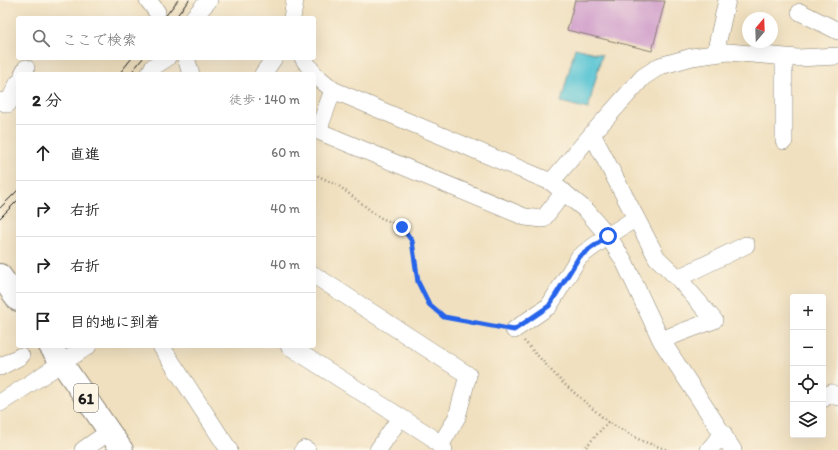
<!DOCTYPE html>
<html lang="ja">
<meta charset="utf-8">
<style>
body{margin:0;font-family:Itim,"Klee One",sans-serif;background:#f2f2f2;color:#222}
.controls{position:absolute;right:12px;bottom:12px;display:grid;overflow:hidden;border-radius:4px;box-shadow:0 4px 16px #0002}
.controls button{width:36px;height:36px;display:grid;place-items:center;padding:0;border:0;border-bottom:1px solid #e0e0e0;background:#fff;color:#222;font:20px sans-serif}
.compass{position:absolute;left:742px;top:12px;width:36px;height:36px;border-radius:50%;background:#fff;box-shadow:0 4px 16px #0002;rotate:19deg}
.stop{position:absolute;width:12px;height:12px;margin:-9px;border:3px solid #2563eb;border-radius:50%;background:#fff}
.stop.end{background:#2563eb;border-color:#fff;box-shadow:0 1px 4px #0008}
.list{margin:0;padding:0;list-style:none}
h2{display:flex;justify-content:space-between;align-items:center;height:52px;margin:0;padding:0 16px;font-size:17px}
h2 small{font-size:13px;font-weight:400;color:#767676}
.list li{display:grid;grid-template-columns:26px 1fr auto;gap:12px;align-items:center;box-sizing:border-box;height:56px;padding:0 16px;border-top:1px solid #e0e0e0}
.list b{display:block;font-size:15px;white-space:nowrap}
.list em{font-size:13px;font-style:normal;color:#767676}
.icon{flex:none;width:22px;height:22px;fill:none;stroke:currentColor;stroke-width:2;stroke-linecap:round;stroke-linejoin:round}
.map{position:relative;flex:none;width:838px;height:450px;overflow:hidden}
.search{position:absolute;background:#fff;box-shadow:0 4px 16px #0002;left:16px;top:16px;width:300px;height:44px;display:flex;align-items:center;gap:10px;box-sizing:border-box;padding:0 14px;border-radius:4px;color:#767676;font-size:15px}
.panel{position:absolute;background:#fff;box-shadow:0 4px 16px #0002;left:16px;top:72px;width:300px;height:276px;border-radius:4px}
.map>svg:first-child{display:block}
.water{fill:#5ac5d4;stroke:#3b7078}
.building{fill:#d09ecb}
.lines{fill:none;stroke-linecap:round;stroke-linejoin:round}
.minor-casing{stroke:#867e6e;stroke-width:18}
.major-casing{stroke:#867e6e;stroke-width:24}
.path{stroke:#867e6e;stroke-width:2.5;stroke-dasharray:1 3;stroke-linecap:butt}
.minor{stroke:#fff;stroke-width:17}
.major{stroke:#fff;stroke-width:22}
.tram{stroke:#1c1c1c;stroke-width:1}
.route{stroke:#2563eb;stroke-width:5}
.labels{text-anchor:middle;stroke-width:3;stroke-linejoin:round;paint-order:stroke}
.shield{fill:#fcf5e5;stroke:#5f5d58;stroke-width:1}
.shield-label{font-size:16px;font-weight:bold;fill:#1c1c1c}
</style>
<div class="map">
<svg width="838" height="450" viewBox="0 0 838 450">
<rect width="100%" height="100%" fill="#fcf5e5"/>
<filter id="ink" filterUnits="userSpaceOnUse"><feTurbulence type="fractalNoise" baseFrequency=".025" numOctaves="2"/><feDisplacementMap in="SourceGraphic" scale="8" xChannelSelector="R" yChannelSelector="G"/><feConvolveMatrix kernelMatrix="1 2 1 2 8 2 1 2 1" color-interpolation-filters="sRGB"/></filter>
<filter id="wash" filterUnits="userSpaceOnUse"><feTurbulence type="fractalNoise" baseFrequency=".012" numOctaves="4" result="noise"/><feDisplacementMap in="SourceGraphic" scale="16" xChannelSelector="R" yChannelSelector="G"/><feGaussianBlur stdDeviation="0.9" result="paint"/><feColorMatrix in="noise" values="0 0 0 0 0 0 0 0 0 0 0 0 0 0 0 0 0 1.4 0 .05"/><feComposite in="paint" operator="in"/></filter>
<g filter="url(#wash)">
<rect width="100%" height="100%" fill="#f0e0bf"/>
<path class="water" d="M 575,48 L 602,55 L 588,109 L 561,102 Z"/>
<g id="blocks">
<path class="building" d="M 575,0 L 665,1 L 652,51 L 567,30 Z"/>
</g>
</g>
<g filter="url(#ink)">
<use href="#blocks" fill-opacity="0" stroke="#867e6e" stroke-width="1"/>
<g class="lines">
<defs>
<path id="minor" d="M 148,0 L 157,12
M 800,12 L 838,31
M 193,18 L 209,0
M 292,18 L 295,0
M 715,54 L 727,0
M 784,57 L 784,141
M 186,58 L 191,74
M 303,58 L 314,74
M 23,74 L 26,68
M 149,74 L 153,67 L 167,58
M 263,74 L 274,58
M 314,74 L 333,90 L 551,182 L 587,211 L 608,236 L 624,261 L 661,340 L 733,450
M 333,90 L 318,131 L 525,217 L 543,219 L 564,192
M 0,101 L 8,104 L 18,83
M 592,134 L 657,258 L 678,278 L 714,320 L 661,340
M 551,182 L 592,134 L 643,77 L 660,66 L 692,57 L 728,52 L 798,58 L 838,56
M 314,275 L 468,375 L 457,417 L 440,446
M 678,278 L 746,245
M 514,330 L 549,306 L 579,257 L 608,236 L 636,218
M 161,346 L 229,450
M 289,346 L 430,436 L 444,450
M 0,367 L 21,356
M 823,399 L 831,393 L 838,397
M 0,403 L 88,346
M 83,450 L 109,432
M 303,450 L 305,449 L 307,450
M 378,450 L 400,418
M 709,450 L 723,433"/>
<path id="major" d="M 0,275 L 18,300
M 50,346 L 122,450"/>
</defs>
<use href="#minor" class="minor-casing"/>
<use href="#major" class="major-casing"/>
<path class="path" d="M 314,174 L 339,186 L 379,217 L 402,227 L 412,241 L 418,282 L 429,305 L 444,317 L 500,327
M 524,341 L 562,382 L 608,422
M 586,450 L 585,448 L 608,422 L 642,441 L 668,450"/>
<use href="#minor" class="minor"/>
<use href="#major" class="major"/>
<path class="tram" d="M 164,18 L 178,0
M 175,18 L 189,0
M 119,74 L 132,58
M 130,74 L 143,58
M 0,208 L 18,190
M 0,218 L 18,200"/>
</g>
</g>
<g class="lines" filter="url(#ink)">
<path class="route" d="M 402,227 L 412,241 L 418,282 L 429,304 L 444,317 L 514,330 L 549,306 L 579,257 L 608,236"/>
</g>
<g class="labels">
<rect class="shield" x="74" y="384" width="24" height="28" rx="3"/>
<g class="shield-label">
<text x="86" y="404">61</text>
</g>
</g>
</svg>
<div class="controls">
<button>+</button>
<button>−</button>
<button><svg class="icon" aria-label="locate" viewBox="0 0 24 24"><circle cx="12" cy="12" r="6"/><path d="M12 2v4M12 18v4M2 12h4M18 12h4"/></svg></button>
<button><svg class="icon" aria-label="layers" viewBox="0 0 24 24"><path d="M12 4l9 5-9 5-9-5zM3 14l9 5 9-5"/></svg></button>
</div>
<svg class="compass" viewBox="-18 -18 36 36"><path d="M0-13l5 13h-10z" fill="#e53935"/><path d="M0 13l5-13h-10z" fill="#767676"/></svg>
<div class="stop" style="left:608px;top:236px"></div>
<div class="stop end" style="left:402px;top:227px"></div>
<div class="search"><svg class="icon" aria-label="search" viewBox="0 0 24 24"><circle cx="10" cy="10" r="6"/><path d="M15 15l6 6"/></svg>ここで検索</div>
<section class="panel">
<h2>2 分<small>徒歩 · 140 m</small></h2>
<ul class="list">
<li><svg class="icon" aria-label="ahead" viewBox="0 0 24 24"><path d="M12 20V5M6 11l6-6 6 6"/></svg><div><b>直進</b></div><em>60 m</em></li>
<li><svg class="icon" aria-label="right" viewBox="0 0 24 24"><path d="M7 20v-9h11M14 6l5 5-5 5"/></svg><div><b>右折</b></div><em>40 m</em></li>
<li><svg class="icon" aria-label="right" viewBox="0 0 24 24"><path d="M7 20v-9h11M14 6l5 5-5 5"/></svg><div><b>右折</b></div><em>40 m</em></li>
<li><svg class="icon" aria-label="arrive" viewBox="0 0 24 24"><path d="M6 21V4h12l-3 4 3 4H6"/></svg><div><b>目的地に到着</b></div></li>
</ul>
</section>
</div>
